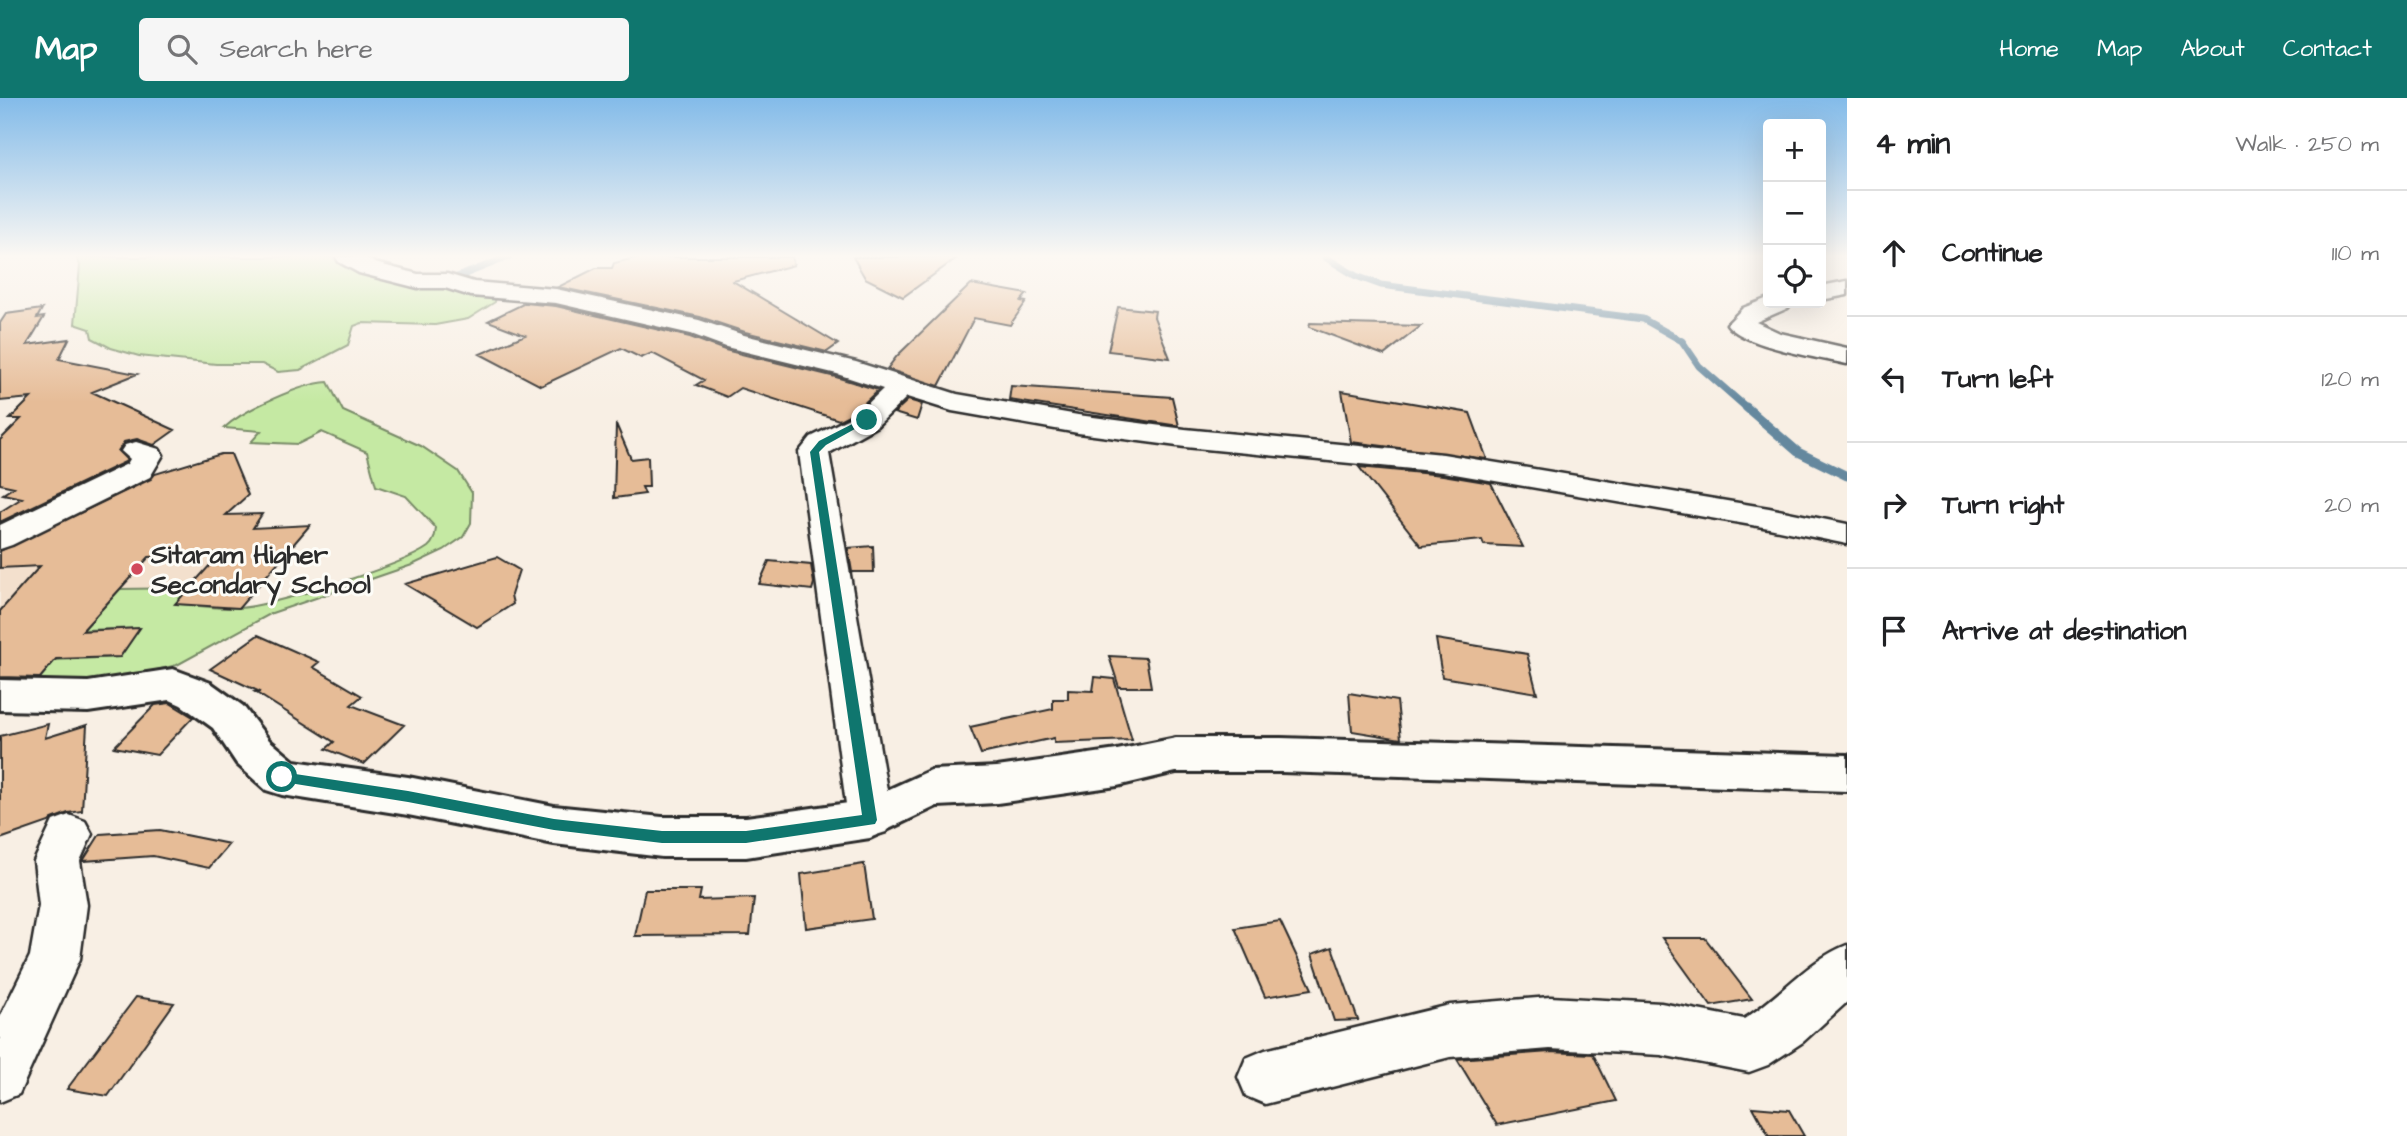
<!DOCTYPE html>
<meta charset="utf-8">
<style>
body{margin:0;font-family:"Architects Daughter",sans-serif;background:#f6f6f6;color:#202124}
.controls{position:absolute;right:21px;top:21px;display:grid;overflow:hidden;border-radius:7px;box-shadow:0 7px 28px #0002}
.controls button{width:63px;height:63px;display:grid;place-items:center;padding:0;border:0;border-bottom:2px solid #e0e0e0;background:#fff;color:#202124;font:35px sans-serif}
.stop{position:absolute;width:21px;height:21px;margin:-16px;border:5px solid #0f766e;border-radius:50%;background:#fff}
.stop.end{background:#0f766e;border-color:#fff;box-shadow:0 2px 7px #0008}
.list{margin:0;padding:0;list-style:none}
h2{display:flex;justify-content:space-between;align-items:center;height:91px;margin:0;padding:0 28px;font-size:30px}
h2 small{font-size:23px;font-weight:400;color:#757577}
.list li{display:grid;grid-template-columns:46px 1fr auto;gap:21px;align-items:center;box-sizing:border-box;height:126px;padding:0 28px;border-top:2px solid #e0e0e0}
.list b{display:block;font-size:26px;white-space:nowrap}
.list em{font-size:23px;font-style:normal;color:#757577}
.icon{flex:none;width:38px;height:38px;fill:none;stroke:currentColor;stroke-width:2;stroke-linecap:round;stroke-linejoin:round}
.map{position:relative;flex:none;width:1847px;height:1038px;overflow:hidden}
header{display:flex;align-items:center;gap:42px;box-sizing:border-box;height:98px;padding:0 35px;background:#0f766e;color:#fff}
header strong{font-size:33px}
nav{display:flex;gap:38px;margin-inline-start:auto;font-size:24px}
.search{width:490px;height:63px;background:#f6f6f6;display:flex;align-items:center;gap:18px;box-sizing:border-box;padding:0 24px;border-radius:7px;color:#757577;font-size:26px}
main{display:flex}
aside{flex:1;background:#fff}
.map>svg:first-child{display:block}
.built{fill:#f3e0cd}
.green{fill:#c5e9a3;stroke:#788a67;stroke-width:2}
.lines{fill:none;stroke-linecap:round;stroke-linejoin:round}
.stream-far1{stroke:#65889e;stroke-width:7}
.stream{stroke:#65889e;stroke-width:9}
.building{fill:#e6bc97;stroke:#2b2b2b;stroke-width:2}
.minor-casing{stroke:#2b2b2b;stroke-width:5}
.major-casing{stroke:#2b2b2b;stroke-width:6}
.minor{fill:#fdfcf7;fill-rule:evenodd}
.major{fill:#fdfcf7;fill-rule:evenodd}
.route{fill:#0f766e}
.poi-dot{fill:#d1495b;stroke:#fdfcf7;stroke-width:2.5}
.labels{text-anchor:middle;stroke-width:6;stroke-linejoin:round;paint-order:stroke}
.poi-label{font-size:26px;font-weight:bold;fill:#2b2b2b;stroke:#fdfcf7;text-anchor:start}
</style>
<header>
<strong>Map</strong>
<div class="search"><svg class="icon" aria-label="search" viewBox="0 0 24 24"><circle cx="10" cy="10" r="6"/><path d="M15 15l6 6"/></svg>Search here</div>
<nav><a>Home</a><a>Map</a><a>About</a><a>Contact</a></nav>
</header>
<main>
<div class="map">
<svg width="1847" height="1038" viewBox="0 0 1847 1038">
<rect width="100%" height="100%" fill="#f8efe4"/>
<filter id="ink" filterUnits="userSpaceOnUse"><feTurbulence type="fractalNoise" baseFrequency=".0143" numOctaves="2"/><feDisplacementMap in="SourceGraphic" scale="14" xChannelSelector="R" yChannelSelector="G"/><feConvolveMatrix kernelMatrix="1 2 1 2 8 2 1 2 1" color-interpolation-filters="sRGB"/></filter>
<g filter="url(#ink)">
<path class="built" d="M 304,427 L 291,451 L 239,510 L 175,506 L 0,529 L 0,448 L 128,443 Z"/>
<path class="green" d="M 76,159 L 333,159 C 383,184 441,191 496,197 L 495,204 L 468,221 L 435,227 L 362,225 L 354,228 L 348,247 L 300,272 L 278,274 L 262,266 L 216,266 L 139,258 L 111,250 L 92,240 L 90,231 L 75,226 L 80,167 Z
M 328,284 L 343,313 L 421,348 L 458,373 L 472,395 L 471,425 L 463,439 L 444,452 L 412,467 L 272,515 L 177,567 L 107,584 L 36,585 L 55,562 L 120,559 L 139,530 L 83,532 L 120,491 L 189,490 L 176,506 C 197,507 219,511 240,510 C 273,507 402,468 428,449 C 434,444 435,438 436,430 L 406,398 L 376,388 L 367,354 L 322,334 L 298,346 L 251,344 L 261,333 L 224,330 C 245,311 300,286 328,284 Z"/>
<g class="lines">
<path class="stream-far1" d="M 1325,159 L 1356,178 L 1381,187 L 1643,221 L 1682,243 L 1699,268 L 1748,311
M 447,183 L 508,159"/>
<path class="stream" d="M 1746,309 L 1798,354 L 1847,378"/>
</g>
<path class="building" d="M 639,159 L 792,159 L 794,167 L 733,183 L 838,246 L 827,254 L 745,234 L 700,219 L 558,189 L 596,170 L 612,170 L 614,165 Z
M 853,159 L 958,159 L 903,199 L 865,180 Z
M 971,186 L 1027,196 L 1021,203 L 1026,204 L 1010,227 L 974,220 L 939,288 L 887,271 L 897,258 Z
M 525,205 L 556,208 L 690,239 L 725,252 L 836,279 L 878,292 L 855,314 L 839,322 L 740,290 L 727,299 L 696,287 L 704,282 L 652,255 L 641,260 L 621,250 L 541,288 L 480,256 L 525,237 L 488,223 Z
M 1118,209 L 1155,213 L 1154,219 L 1170,260 L 1108,253 Z
M 42,211 L 37,220 L 44,219 L 27,247 L 69,241 L 59,261 L 137,276 L 92,294 L 175,332 L 154,347 L 137,341 L 124,344 L 118,353 L 127,362 L 125,364 L 0,424 L 0,414 L 22,400 L 3,396 L 14,389 L 0,386 L 0,342 L 21,321 L 10,321 L 31,300 L 0,303 L 0,225 L 6,216 Z
M 1310,225 L 1421,228 L 1384,257 L 1309,229 Z
M 1011,288 L 1172,299 L 1179,328 L 1009,302 Z
M 1342,293 L 1470,315 L 1487,361 L 1351,344 Z
M 908,302 L 922,306 L 917,322 L 894,315 Z
M 616,326 L 631,361 L 648,359 L 649,389 L 642,389 L 645,396 L 614,400 Z
M 221,356 L 231,356 L 248,397 L 226,417 L 262,416 L 253,430 L 310,427 L 239,510 L 175,506 L 221,455 L 149,459 L 82,533 L 140,530 L 120,559 L 56,561 L 40,580 L 0,579 L 0,513 L 40,468 L 0,470 L 0,453 L 151,381 L 155,376 Z
M 1359,369 L 1443,377 L 1491,385 L 1523,449 L 1484,447 L 1482,442 L 1421,448 Z
M 873,448 L 874,474 L 852,474 L 848,450 Z
M 497,459 L 519,472 L 511,497 L 513,506 L 477,529 L 405,486 Z
M 769,463 L 811,467 L 814,485 L 812,492 L 759,486 Z
M 258,537 L 319,564 L 313,569 L 362,598 L 351,607 L 404,627 L 364,666 L 326,651 L 334,644 L 255,594 L 260,594 L 210,571 Z
M 1436,541 L 1527,556 L 1537,595 L 1442,579 Z
M 1109,558 L 1146,560 L 1151,589 L 1119,589 Z
M 1095,579 L 1114,581 L 1132,642 L 1054,645 L 1054,640 L 981,656 L 970,629 L 1053,611 L 1053,601 L 1068,601 L 1068,592 L 1093,593 Z
M 1349,595 L 1397,603 L 1401,641 L 1352,633 Z
M 170,605 L 193,619 L 157,657 L 114,649 L 155,607 Z
M 48,626 L 45,640 L 87,627 L 82,713 L 68,715 L 52,721 L 49,724 L 0,741 L 0,638 Z
M 160,732 L 229,746 L 209,770 L 153,758 L 83,763 L 100,736 Z
M 864,766 L 872,821 L 806,830 L 801,776 Z
M 645,792 L 701,792 L 699,802 L 754,800 L 750,837 L 635,838 Z
M 1280,823 L 1312,891 L 1265,899 L 1235,830 Z
M 1662,840 L 1705,840 L 1752,901 L 1711,908 Z
M 1332,849 L 1358,922 L 1334,923 L 1312,856 Z
M 136,899 L 174,905 L 108,998 L 67,991 Z
M 1550,954 L 1593,956 L 1616,1003 L 1497,1027 L 1457,961 Z
M 1753,1009 L 1789,1012 L 1804,1038 L 1769,1038 Z"/>
<g class="lines">
<defs>
<path id="minor" d="M 336,159 L 364,159 L 375,165 L 418,176 L 447,176 L 474,184 L 556,191 L 699,222 L 744,237 L 856,264 L 957,296 L 1078,317 L 1185,331 L 1443,356 L 1769,410 L 1847,426 L 1847,446 L 1769,430 L 1443,374 L 1185,349 L 1078,335 L 952,313 L 907,299 L 877,328 L 829,355 L 892,721 L 886,734 L 870,739 L 854,734 L 848,721 L 799,354 L 811,339 L 857,316 L 883,291 L 837,276 L 726,249 L 691,236 L 556,205 L 471,198 L 445,190 L 418,190 L 359,175 L 339,164 Z
M 1847,183 L 1847,197 L 1821,202 L 1821,188 Z
M 1768,200 L 1768,205 L 1791,205 L 1788,210 L 1756,224 L 1780,235 L 1847,250 L 1847,266 C 1820,260 1742,248 1727,226 L 1743,210 Z
M 136,344 L 159,351 L 163,357 L 150,379 L 12,447 L 0,451 L 0,427 L 127,366 L 130,361 L 121,353 L 125,347 Z
M 69,717 L 85,723 L 92,736 L 80,763 L 87,807 L 80,861 L 19,996 L 0,1004 L 0,919 L 30,858 L 39,807 L 34,763 L 53,723 Z
M 1847,847 L 1847,904 L 1803,944 L 1768,967 L 1749,974 L 1661,957 L 1550,951 L 1450,959 L 1265,1006 L 1246,998 L 1238,979 L 1246,960 L 1265,952 L 1450,907 L 1550,899 L 1661,905 L 1744,921 C 1780,899 1808,862 1847,847 Z"/>
<path id="major" d="M 173,571 L 211,585 L 243,608 L 269,642 L 294,663 L 408,679 L 554,708 L 662,719 L 746,719 L 863,703 L 931,672 L 997,669 L 1117,652 L 1176,640 L 1281,640 L 1847,657 L 1847,693 L 1281,674 L 1176,674 L 1117,688 L 997,705 L 937,708 L 870,740 L 746,759 L 662,759 L 554,746 L 408,717 L 282,697 L 266,692 L 237,666 L 213,630 L 181,607 L 170,602 L 88,614 L 0,612 L 0,582 L 88,584 Z"/>
</defs>
<use href="#minor" class="minor-casing"/>
<use href="#major" class="major-casing"/>
<use href="#minor" class="minor"/>
<use href="#major" class="major"/>
</g>
</g>
<linearGradient id="sky" x2="0" y2="1"><stop stop-color="#83bbe9"/><stop offset="0.52" stop-color="#fcf8f3"/><stop offset="1" stop-color="#fcf8f3" stop-opacity="0"/></linearGradient>
<rect width="1847" height="304" fill="url(#sky)"/>
<path class="route" d="M 864,320 L 871,322 L 826,347 L 819,354 L 877,722 L 875,726 L 746,745 L 662,745 L 554,732 L 408,704 L 277,683 L 277,676 L 282,674 L 408,693 L 554,721 L 662,733 L 746,733 L 862,717 L 810,354 L 819,343 Z"/>
<circle class="poi-dot" cx="137" cy="471" r="7"/>
<g class="labels">
<g class="poi-label">
<text x="151" y="465">Sitaram Higher<tspan x="151" dy="30">Secondary School</tspan></text>
</g>
</g>
</svg>
<div class="controls">
<button>+</button>
<button>−</button>
<button><svg class="icon" aria-label="locate" viewBox="0 0 24 24"><circle cx="12" cy="12" r="6"/><path d="M12 2v4M12 18v4M2 12h4M18 12h4"/></svg></button>
</div>
<div class="stop" style="left:282px;top:679px"></div>
<div class="stop end" style="left:867px;top:322px"></div>
</div>
<aside>
<h2>4 min<small>Walk · 250 m</small></h2>
<ul class="list">
<li><svg class="icon" aria-label="ahead" viewBox="0 0 24 24"><path d="M12 20V5M6 11l6-6 6 6"/></svg><div><b>Continue</b></div><em>110 m</em></li>
<li><svg class="icon" aria-label="left" viewBox="0 0 24 24"><path d="M17 20v-9H6M10 6l-5 5 5 5"/></svg><div><b>Turn left</b></div><em>120 m</em></li>
<li><svg class="icon" aria-label="right" viewBox="0 0 24 24"><path d="M7 20v-9h11M14 6l5 5-5 5"/></svg><div><b>Turn right</b></div><em>20 m</em></li>
<li><svg class="icon" aria-label="arrive" viewBox="0 0 24 24"><path d="M6 21V4h12l-3 4 3 4H6"/></svg><div><b>Arrive at destination</b></div></li>
</ul>
</aside>
</main>
